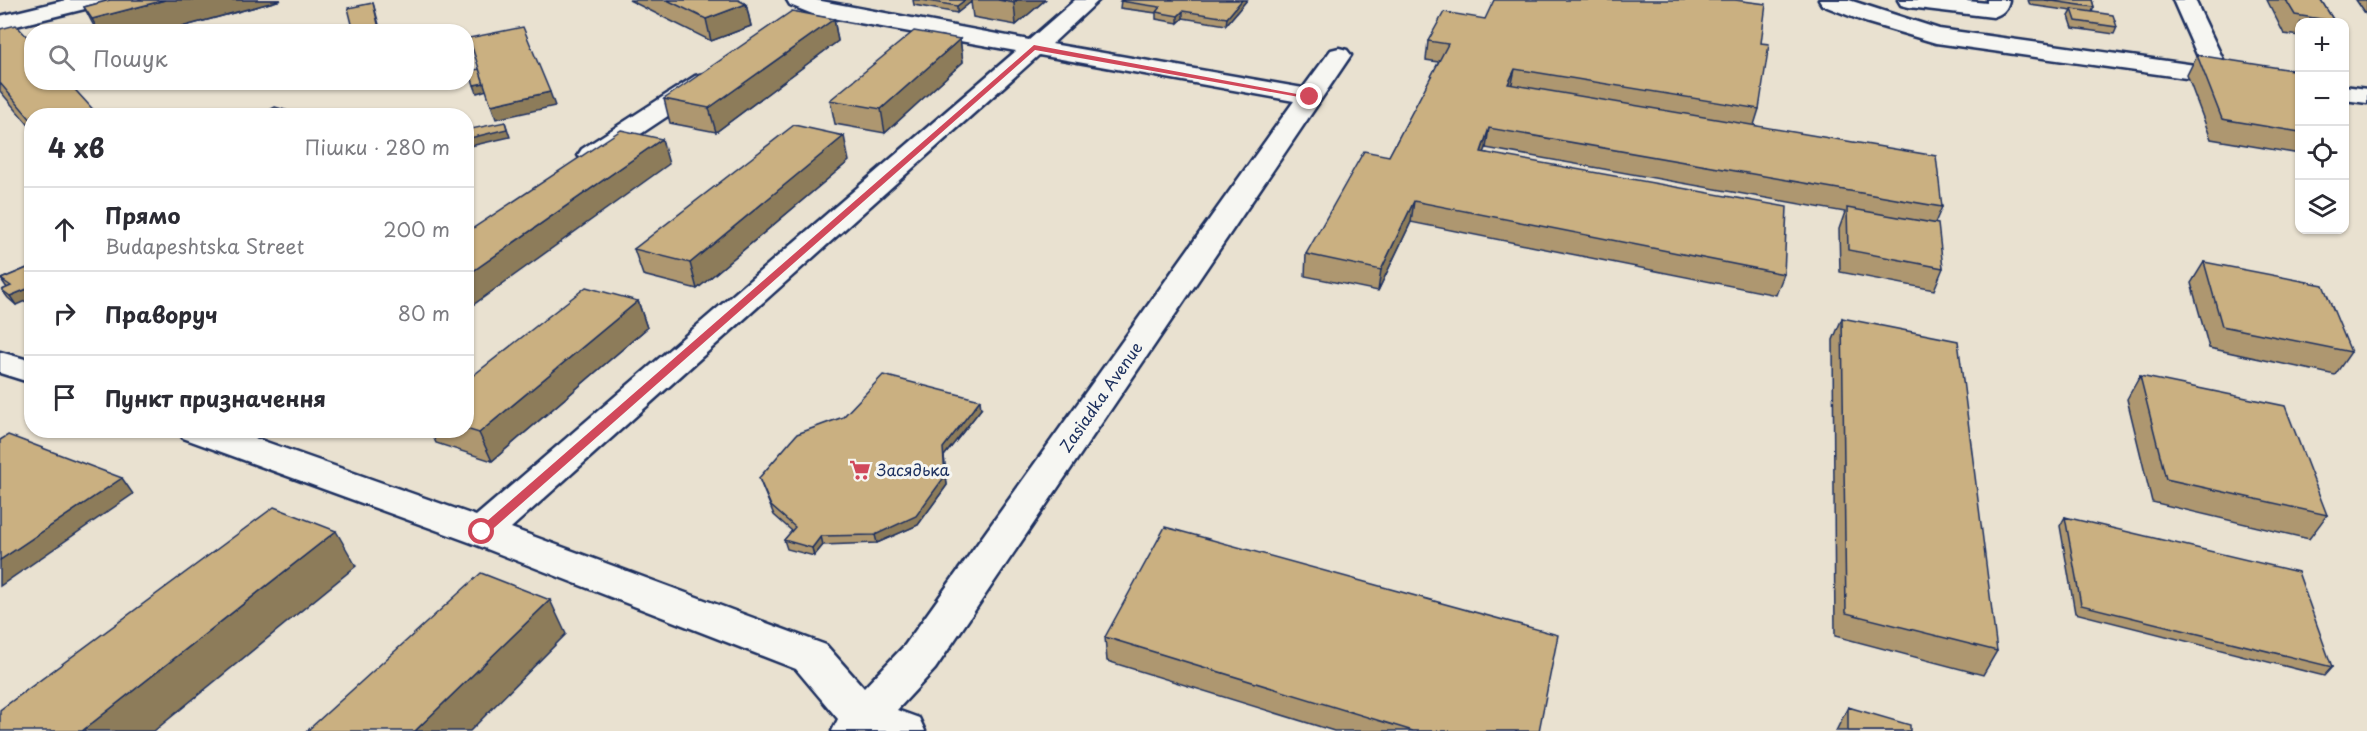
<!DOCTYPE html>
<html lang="uk">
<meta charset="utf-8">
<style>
body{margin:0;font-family:"Playpen Sans",sans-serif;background:#f2f2f3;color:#2b2b33}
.controls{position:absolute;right:18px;top:18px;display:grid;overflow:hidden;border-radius:12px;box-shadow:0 2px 4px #0004}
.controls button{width:54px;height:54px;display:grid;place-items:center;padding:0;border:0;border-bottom:2px solid #e1e1e2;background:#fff;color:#2b2b33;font:30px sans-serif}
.stop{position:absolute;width:18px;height:18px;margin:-14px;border:4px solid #d1495b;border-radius:50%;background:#fff}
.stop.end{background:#d1495b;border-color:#fff;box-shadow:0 2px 6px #0008}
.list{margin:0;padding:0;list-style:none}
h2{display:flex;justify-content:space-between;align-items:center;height:78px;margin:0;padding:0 24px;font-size:26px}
h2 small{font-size:20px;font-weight:400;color:#7c7c81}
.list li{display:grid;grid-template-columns:39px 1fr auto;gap:18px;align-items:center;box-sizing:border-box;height:84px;padding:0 24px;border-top:2px solid #e1e1e2}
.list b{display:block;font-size:22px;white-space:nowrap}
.list p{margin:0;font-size:20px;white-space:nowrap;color:#7c7c81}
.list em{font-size:20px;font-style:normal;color:#7c7c81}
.icon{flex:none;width:33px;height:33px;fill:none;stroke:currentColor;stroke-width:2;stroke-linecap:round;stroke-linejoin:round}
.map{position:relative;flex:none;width:2367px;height:731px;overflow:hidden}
.search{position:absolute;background:#fff;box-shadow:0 2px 4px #0004;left:24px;top:24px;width:450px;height:66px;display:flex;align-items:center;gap:15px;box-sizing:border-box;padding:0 21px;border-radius:24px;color:#7c7c81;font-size:22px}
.panel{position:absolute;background:#fff;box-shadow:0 2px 4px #0004;left:24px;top:108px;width:450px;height:330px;border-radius:24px}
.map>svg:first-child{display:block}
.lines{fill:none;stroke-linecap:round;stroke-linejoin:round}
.minor-casing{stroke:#1b2f5e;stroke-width:5}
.minor{fill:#f6f6f2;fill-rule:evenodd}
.wall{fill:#ae976f;stroke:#1b2f5e;stroke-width:1.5}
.shaded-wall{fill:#8d7b5a;stroke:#1b2f5e;stroke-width:1.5}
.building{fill:#cab081;stroke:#1b2f5e;stroke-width:1.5}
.route{fill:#d1495b}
.labels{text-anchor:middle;stroke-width:6;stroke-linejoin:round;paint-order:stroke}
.street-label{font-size:16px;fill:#1b2f5e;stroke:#f6f6f2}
.poi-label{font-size:16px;fill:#1b2f5e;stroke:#f6f6f2;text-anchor:start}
</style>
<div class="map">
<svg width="2367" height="731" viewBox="0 0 2367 731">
<rect width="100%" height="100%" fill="#e9e1d0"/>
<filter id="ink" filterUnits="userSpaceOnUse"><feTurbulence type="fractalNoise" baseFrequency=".0167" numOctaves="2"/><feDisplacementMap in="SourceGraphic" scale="12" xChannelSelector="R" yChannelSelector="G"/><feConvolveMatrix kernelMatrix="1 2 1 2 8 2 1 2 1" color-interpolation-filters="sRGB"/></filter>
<g filter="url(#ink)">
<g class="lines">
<defs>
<path id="minor" d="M 66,0 L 104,0 L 101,5 L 0,30 L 0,16 Z
M 787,0 L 816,0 L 1029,40 L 1075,0 L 1099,0 L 1052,44 L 1303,88 L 1331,50 L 1339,48 L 1347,50 L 1351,55 L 935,669 L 897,710 L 919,718 L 925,731 L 832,731 L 838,719 L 796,669 L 469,542 L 183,438 L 178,430 L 232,430 L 476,516 L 1016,51 L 815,15 L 790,5 ZM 1039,55 L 1294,101 L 905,645 L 864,688 L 826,645 L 511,528 Z
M 1819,0 L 1849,0 L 1939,29 L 2202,66 L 2173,0 L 2195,0 L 2228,70 L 2300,80 L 2300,94 L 1936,43 L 1865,22 L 1822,5 Z
M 1898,0 L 1957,0 L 1987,3 L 1987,0 L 2009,0 C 2007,10 2002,14 1993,17 L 1909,7 L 1901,5 Z
M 704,74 L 713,76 L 716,81 L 713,86 L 600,161 L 591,163 L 582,161 L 578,155 L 582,149 L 695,76 Z
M 2344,86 L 2367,89 L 2367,103 L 2344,100 Z
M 0,352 L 32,361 L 32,383 L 0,373 Z"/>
</defs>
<use href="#minor" class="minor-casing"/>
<use href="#minor" class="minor"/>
</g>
<path class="wall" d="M 110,0 L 281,0 L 163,32 L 97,32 L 84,7 Z
M 629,0 L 738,0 L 746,4 L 751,26 L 711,41 Z
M 913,0 L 1045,0 L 1016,25 L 973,17 L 971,2 L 957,13 L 914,5 Z
M 1121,0 L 1247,0 L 1226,25 L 1183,18 L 1178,23 L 1156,19 L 1156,13 L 1120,8 Z
M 2028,0 L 2092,0 L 2094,7 L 2092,12 L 2117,27 L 2114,34 L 2073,28 L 2069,16 L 2072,11 L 2030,5 Z
M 2267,0 L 2321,0 L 2334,21 L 2333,22 L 2300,22 L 2300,36 L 2284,34 Z
M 2356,0 L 2367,0 L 2367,16 Z
M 834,19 L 838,41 L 716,132 L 670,123 L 664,99 Z
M 1485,19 L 1761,43 L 1759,109 L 1754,125 L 1942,207 L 1935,223 L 1943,268 L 1934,290 L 1840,272 L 1839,229 L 1845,212 L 1486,148 L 1484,152 L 1784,274 L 1776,295 L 1411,222 L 1378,291 L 1305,276 L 1306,254 L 1389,156 L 1439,62 L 1426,60 L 1428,41 Z
M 0,29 L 32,116 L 32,129 L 0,91 Z
M 960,39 L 963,62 L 885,133 L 835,124 L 830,100 Z
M 2197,55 L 2300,84 L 2300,154 L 2211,139 L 2187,75 Z
M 849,161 L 697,289 L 643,275 L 634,249 Z
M 2204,262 L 2351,352 L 2335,375 L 2209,348 L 2191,283 Z
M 32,266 L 16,305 L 8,298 L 2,290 L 7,288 L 1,279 Z
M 638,301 L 647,328 L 492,461 L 436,443 L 430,430 L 466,430 L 466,381 Z
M 1842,318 L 1997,651 L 1983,675 L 1835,636 L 1833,340 Z
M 2140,376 L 2327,515 L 2309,539 L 2152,502 L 2127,399 Z
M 981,409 L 944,456 L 947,485 L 918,525 L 877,543 L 823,545 L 814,556 L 787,549 L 784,540 L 792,531 L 774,515 L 762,486 L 759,478 Z
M 2065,517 L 2332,667 L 2324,676 L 2075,613 L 2060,526 Z
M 1105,637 L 1539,731 L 1334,731 L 1107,661 Z
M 1848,707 L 1910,731 L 1836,731 Z"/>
<path class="shaded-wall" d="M 165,0 L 281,0 L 163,32 L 99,32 L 92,19 Z
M 965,0 L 971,0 L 971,2 L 957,13 L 957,6 Z
M 1017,0 L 1045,0 L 1016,25 L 1014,3 Z
M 1242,0 L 1247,0 L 1226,25 L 1227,18 Z
M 373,3 L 375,10 L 381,32 L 380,32 Z
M 746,4 L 751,26 L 711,41 L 706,19 Z
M 1183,11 L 1183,18 L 1178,23 L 1178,16 Z
M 834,19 L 838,41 L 716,132 L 709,108 Z
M 960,39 L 963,62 L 885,133 L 881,109 Z
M 1515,69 L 1511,88 L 1508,84 Z
M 484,83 L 487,90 L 477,93 L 474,85 Z
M 550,92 L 555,106 L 496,119 L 491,105 Z
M 505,122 L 510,137 L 466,147 L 466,139 Z
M 1489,128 L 1486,148 L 1477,172 L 1481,152 Z
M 844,136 L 849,161 L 697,289 L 690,263 Z
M 662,139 L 669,164 L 466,310 L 466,276 Z
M 1414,201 L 1411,222 L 1378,291 L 1381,270 Z
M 32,287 L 32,298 L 16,305 L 10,296 Z
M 638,301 L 647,328 L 492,461 L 479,433 Z
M 980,400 L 981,409 L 944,456 L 947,485 L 918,525 L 877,543 L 875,535 Z
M 122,478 L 133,494 L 0,586 L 0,560 Z
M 336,531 L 356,566 L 154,731 L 82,731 Z
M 821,536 L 823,545 L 814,556 L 812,548 Z
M 550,600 L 566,634 L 470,731 L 415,731 Z"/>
<path class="building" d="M 110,0 L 165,0 L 92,19 L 84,7 Z
M 667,0 L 738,0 L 746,4 L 706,19 Z
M 922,0 L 965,0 L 957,6 Z
M 998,0 L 1017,0 L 1014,3 Z
M 1121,0 L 1242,0 L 1227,18 L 1183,11 L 1178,16 L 1156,12 L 1160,7 L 1120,1 Z
M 1494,0 L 1735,0 L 1766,4 L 1761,43 L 1769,44 L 1759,109 L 1515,69 L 1508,84 L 1936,156 L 1942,207 L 1489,128 L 1481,152 L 1787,207 L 1784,274 L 1414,201 L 1381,270 L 1306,254 L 1364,151 L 1389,156 L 1448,44 L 1428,41 L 1444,12 L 1485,19 Z
M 2045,0 L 2092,0 L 2094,7 Z
M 2286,0 L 2321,0 L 2334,21 L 2295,15 Z
M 373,3 L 380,32 L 354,32 L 348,8 Z
M 2072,9 L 2113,15 L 2117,27 L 2076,21 Z
M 792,11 L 834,19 L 709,108 L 664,99 Z
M 16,25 L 32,42 L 32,82 L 68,82 L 99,116 L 32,116 L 32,121 L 0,83 L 0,29 Z
M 523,27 L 550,92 L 491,105 L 469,38 Z
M 914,31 L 960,39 L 881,109 L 830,100 Z
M 2197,55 L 2292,70 L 2300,84 L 2300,132 L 2222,119 Z
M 479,69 L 484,83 L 474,85 L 469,71 Z
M 275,107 L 305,116 L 258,116 Z
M 505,122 L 507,129 L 466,139 L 466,130 Z
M 794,125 L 844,136 L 690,263 L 634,249 Z
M 621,130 L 662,139 L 466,276 L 466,233 Z
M 1847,208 L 1938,224 L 1943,268 L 1848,250 Z
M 2204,262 L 2323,285 L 2351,352 L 2222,326 Z
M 32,266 L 32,276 L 30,277 L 32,278 L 32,287 L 10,296 L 2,290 L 11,286 L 1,279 Z
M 586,287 L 638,301 L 479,433 L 466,429 L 466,381 Z
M 1842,318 L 1958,341 L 1997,651 L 1846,613 Z
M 883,375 L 980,400 L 943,448 L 945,476 L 916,516 L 875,535 L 821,536 L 812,548 L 784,540 L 795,527 L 771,506 L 759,478 L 797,434 L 843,417 Z
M 2140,376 L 2285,406 L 2327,515 L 2166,479 Z
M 8,435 L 122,478 L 0,560 L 0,440 Z
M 274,507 L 336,531 L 82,731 L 0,731 L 0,710 Z
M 2065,517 L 2298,572 L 2332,667 L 2081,605 Z
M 1165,527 L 1558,635 L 1539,731 L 1413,731 L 1105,637 Z
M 481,573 L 550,600 L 415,731 L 307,731 Z
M 1848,707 L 1910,725 L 1910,731 L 1848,731 Z"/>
</g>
<path class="route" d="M 1034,45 L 1313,97 L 1310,99 L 1035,50 L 486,535 L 478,535 L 478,529 Z"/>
<defs>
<symbol id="supermarket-bare" viewBox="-9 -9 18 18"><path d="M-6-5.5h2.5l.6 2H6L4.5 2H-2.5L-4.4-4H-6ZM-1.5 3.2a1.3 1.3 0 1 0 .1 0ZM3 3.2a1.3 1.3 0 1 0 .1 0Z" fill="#d1495b" stroke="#f6f6f2" stroke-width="2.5" paint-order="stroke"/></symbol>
</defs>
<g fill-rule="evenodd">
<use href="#supermarket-bare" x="845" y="455" width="30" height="30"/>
</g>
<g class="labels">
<g class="street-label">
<text transform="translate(1101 397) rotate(-55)" y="6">Zasiadka Avenue</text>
</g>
<g class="poi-label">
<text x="877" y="476">Засядька</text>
</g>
</g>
</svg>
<div class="controls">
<button>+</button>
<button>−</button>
<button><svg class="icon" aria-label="locate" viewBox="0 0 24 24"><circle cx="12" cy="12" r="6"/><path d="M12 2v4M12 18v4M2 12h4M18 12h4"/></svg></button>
<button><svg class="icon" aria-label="layers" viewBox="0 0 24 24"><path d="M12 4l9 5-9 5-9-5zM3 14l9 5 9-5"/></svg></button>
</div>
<div class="stop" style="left:482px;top:532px"></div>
<div class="stop end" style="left:1310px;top:97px"></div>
<div class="search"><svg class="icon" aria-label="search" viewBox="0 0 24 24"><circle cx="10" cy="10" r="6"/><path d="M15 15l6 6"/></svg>Пошук</div>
<section class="panel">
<h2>4 хв<small>Пішки · 280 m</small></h2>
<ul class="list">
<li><svg class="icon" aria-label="ahead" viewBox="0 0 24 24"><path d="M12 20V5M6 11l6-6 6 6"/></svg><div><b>Прямо</b><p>Budapeshtska Street</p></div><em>200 m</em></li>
<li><svg class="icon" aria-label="right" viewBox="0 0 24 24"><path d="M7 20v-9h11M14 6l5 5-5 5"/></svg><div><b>Праворуч</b></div><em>80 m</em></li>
<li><svg class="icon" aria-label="arrive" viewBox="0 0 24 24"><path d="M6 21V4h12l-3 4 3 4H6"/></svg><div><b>Пункт призначення</b></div></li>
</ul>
</section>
</div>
